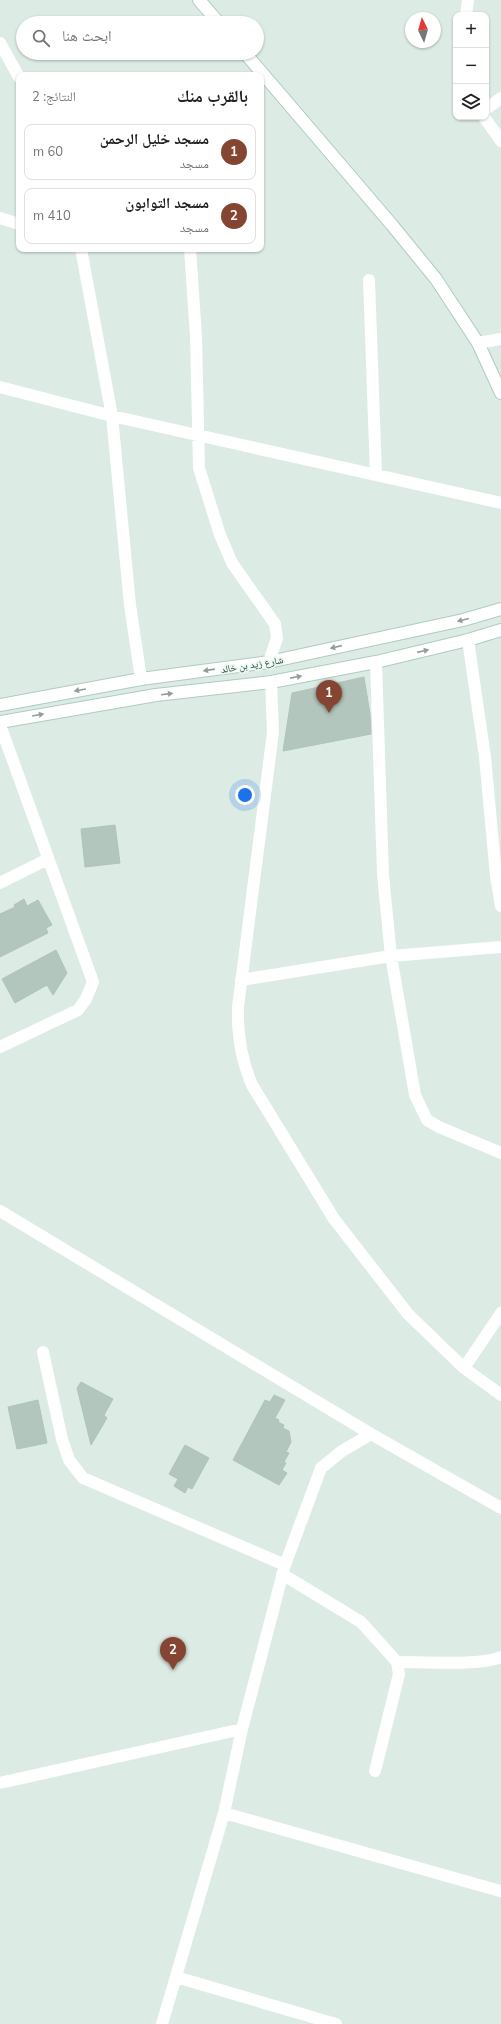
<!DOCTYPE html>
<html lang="ar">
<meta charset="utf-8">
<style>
body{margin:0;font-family:"Nunito Sans","Noto Naskh Arabic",sans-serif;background:#f6f6f6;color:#222;direction:rtl}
.controls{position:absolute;right:12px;top:12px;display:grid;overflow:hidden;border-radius:8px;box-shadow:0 1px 3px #0004}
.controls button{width:36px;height:36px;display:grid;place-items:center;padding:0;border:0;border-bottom:1px solid #e0e0e0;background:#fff;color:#222;font:20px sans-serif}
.compass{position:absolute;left:405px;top:12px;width:36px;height:36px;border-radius:50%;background:#fff;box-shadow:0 1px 3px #0004;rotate:355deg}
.you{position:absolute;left:245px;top:795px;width:14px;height:14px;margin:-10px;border:3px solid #fff;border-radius:50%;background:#1a73e8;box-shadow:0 0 0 6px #1a73e833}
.badge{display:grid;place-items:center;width:26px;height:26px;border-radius:50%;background:#854532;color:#fff;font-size:13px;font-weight:700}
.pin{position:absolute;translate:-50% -33px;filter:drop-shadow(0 1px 2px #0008)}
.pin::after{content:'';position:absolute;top:21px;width:14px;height:12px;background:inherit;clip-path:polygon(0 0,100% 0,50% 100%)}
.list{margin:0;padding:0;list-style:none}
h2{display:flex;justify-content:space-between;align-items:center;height:52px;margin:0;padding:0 16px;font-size:17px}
h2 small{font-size:13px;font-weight:400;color:#767676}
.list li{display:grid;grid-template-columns:26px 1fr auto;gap:12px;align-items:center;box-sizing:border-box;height:56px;margin:0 8px 8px;padding:0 8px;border:1px solid #e0e0e0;border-radius:8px}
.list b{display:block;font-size:15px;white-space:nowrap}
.list p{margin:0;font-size:13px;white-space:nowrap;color:#767676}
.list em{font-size:13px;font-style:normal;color:#767676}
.icon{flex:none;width:22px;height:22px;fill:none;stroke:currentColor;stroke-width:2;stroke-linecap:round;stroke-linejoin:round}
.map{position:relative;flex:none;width:501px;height:2024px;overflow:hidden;direction:ltr}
.search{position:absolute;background:#fff;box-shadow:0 1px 3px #0004;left:16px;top:16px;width:248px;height:44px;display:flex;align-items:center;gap:10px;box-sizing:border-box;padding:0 14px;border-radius:22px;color:#767676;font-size:15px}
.panel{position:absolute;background:#fff;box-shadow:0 1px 3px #0004;left:16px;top:72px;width:248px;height:180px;border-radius:8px;direction:rtl}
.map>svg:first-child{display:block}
.building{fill:#b2c6bd;stroke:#aec5bb}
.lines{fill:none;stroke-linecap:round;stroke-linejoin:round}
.secondary-casing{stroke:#aeccc0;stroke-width:14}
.street{stroke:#fff;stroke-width:12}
.secondary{stroke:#fff;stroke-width:12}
.oneway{fill:#8e9e99}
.labels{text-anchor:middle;stroke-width:3.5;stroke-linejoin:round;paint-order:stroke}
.street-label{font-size:10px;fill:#1d3c33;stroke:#edf7f2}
</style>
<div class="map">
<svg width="501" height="2024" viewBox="0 0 501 2024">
<rect width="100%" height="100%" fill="#dcebe4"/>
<path class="building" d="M 364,677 L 370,714 L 371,734 L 283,751 L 292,693 Z
M 115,825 L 120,863 L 85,867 L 81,829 Z
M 24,899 L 27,906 L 38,900 L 52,925 L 46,928 L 48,933 L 0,957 L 0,914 L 15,907 L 14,905 Z
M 56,950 L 67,973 L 53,995 L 47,985 L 15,1003 L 2,979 Z
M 81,1382 L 113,1399 L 104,1415 L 107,1418 L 91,1445 L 77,1388 Z
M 274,1395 L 285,1400 L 275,1418 L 279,1420 L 278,1422 L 284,1425 L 283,1428 L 289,1431 L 291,1442 L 286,1452 L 289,1453 L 284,1462 L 286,1463 L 282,1470 L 287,1473 L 279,1485 L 233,1460 L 265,1400 L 270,1402 Z
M 38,1400 L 47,1443 L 17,1449 L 8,1407 Z
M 185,1445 L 209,1458 L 192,1489 L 188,1487 L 185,1493 L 174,1486 L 178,1479 L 169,1474 Z"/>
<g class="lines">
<defs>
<path id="secondary" d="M 199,0 L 219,23
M 245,53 L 392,225 L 436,279 L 478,343 L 501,393
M 0,705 L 141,679 L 269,662 L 463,620 L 501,609
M 0,722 L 156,695 L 271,682 L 376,662 L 468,640 L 501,630"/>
</defs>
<use href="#secondary" class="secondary-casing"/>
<path class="street" d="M 466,15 L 468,0
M 0,43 L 19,77
M 486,109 L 501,98
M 484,117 L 501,141
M 0,218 L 19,224
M 81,249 L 112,416 L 130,605 L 141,679
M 190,249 L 196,336 L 199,468 L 220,535 L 232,563 L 275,624 L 277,638 L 269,662
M 369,280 L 376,475
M 478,343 L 501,339
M 0,387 L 112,416 L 501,503
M 468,640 L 485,757 L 496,876 L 501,906
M 376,662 L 383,875 L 391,956 L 415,1095 L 427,1120 L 439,1127 L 501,1153
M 271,682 L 273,732 L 238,1007 C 237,1035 241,1059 252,1085 L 334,1219 L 408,1314 L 464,1368 L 501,1395
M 0,725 L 93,982 L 86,999 L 78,1010 L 0,1047
M 0,883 L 48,859
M 241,980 L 391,956 L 501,947
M 0,1211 L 371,1434
M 43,1352 L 62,1439 L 69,1460 L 83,1478 L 285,1565
M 464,1368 L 501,1313
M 282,1574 L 361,1622 L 397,1662 L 399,1674 L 375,1771
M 397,1662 C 422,1662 480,1666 501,1657
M 242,1729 L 285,1565 L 321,1468 L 342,1451 L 371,1434 L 501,1508
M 0,1783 L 242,1729 L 224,1813 L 162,2024
M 224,1813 L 500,1891
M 176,1977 L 336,2024"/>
<use href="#secondary" class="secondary"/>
</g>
<defs><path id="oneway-solid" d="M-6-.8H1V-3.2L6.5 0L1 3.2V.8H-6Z"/></defs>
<g class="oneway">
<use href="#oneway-solid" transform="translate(463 620) rotate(166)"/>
<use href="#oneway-solid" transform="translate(336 647) rotate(167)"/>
<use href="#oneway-solid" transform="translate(423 651) rotate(-13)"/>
<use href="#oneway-solid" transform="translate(209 670) rotate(172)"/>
<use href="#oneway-solid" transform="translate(296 677) rotate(-11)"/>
<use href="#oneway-solid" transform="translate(80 690) rotate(170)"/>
<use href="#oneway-solid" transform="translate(167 694) rotate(-7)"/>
<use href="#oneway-solid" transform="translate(38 715) rotate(-10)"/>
</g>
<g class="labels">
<g class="street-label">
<text transform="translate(252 664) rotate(-9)" y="4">شارع زيد بن خالد</text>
</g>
</g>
</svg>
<div class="controls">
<button>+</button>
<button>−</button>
<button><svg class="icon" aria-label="layers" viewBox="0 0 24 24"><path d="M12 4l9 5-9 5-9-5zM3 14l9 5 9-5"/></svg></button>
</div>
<svg class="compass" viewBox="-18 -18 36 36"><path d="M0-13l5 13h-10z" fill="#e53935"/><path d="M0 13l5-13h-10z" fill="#767676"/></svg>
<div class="you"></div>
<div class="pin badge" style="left:329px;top:713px">1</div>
<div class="pin badge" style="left:173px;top:1670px">2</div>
<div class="search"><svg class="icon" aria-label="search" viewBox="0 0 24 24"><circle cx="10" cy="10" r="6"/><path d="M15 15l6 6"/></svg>ابحث هنا</div>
<section class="panel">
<h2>بالقرب منك<small>النتائج: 2</small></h2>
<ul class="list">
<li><span class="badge">1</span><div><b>مسجد خليل الرحمن</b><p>مسجد</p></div><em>60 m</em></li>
<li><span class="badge">2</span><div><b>مسجد التوابون</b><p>مسجد</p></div><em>410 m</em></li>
</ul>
</section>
</div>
